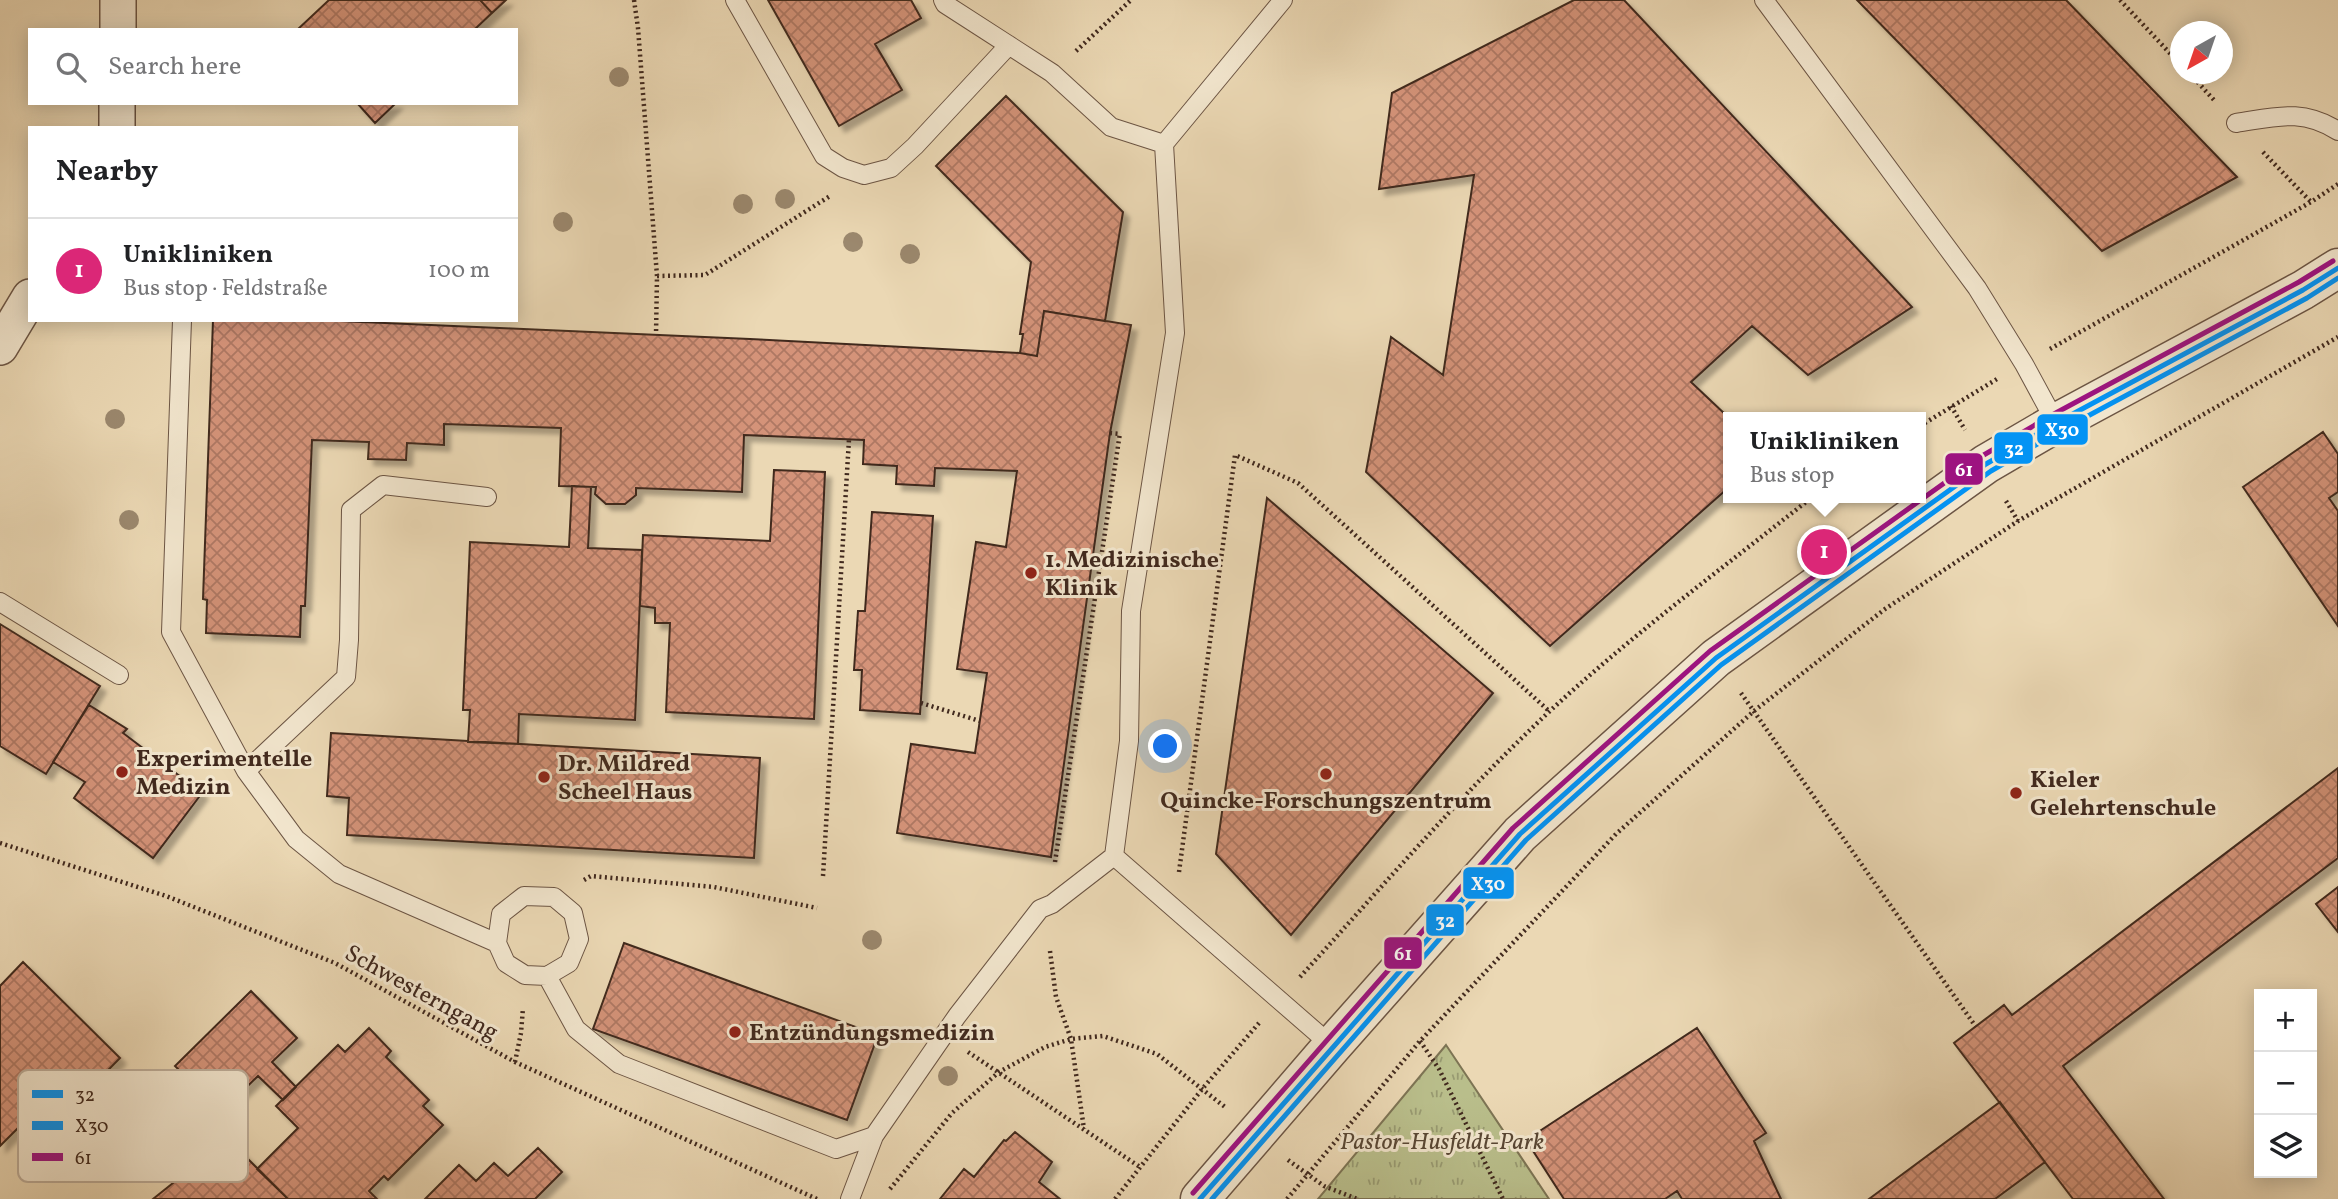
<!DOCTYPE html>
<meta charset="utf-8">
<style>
body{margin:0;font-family:Vollkorn,serif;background:#f2f2f2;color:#202124}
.controls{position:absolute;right:21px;bottom:21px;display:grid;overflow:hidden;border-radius:0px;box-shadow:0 4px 18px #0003}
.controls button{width:63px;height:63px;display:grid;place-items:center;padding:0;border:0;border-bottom:2px solid #e0e0e0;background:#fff;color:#202124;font:35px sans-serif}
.compass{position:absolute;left:2170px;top:21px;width:63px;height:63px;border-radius:50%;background:#fff;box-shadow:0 4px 18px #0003;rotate:220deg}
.you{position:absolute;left:1166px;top:747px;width:24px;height:24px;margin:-18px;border:5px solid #fff;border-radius:50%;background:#1a73e8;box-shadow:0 0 0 10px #1a73e833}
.badge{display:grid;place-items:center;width:46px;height:46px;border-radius:50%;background:#db2777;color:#fff;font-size:23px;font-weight:700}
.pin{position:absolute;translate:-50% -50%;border:4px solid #fff;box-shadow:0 2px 7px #0006}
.popup{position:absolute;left:1723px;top:412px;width:203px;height:91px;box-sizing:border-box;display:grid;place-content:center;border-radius:0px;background:#fff;filter:drop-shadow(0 2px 5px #0005);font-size:23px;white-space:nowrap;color:#757577}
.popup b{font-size:26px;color:#202124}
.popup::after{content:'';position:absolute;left:50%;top:100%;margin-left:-14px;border:14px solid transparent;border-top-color:#fff}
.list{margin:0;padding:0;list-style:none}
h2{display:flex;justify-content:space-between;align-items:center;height:91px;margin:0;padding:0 28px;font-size:30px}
h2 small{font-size:23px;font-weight:400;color:#757577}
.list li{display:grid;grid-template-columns:46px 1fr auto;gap:21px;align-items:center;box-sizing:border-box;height:105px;padding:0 28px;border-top:2px solid #e0e0e0}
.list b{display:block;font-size:26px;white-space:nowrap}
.list p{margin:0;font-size:23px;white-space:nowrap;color:#757577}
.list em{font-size:23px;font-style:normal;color:#757577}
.icon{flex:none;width:38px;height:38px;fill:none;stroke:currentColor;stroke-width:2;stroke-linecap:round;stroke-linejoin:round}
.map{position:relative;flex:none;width:2338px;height:1199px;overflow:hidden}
.search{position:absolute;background:#fff;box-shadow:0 4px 18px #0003;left:28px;top:28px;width:490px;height:77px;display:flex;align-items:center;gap:18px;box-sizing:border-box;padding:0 24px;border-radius:0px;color:#757577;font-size:26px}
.panel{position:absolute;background:#fff;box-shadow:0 4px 18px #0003;left:28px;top:126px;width:490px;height:196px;border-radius:0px}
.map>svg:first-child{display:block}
.park{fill:url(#park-tufts);stroke:#7d7454;stroke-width:2}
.building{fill:url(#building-cross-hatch);stroke:#41291e;stroke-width:2;filter:url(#shadow)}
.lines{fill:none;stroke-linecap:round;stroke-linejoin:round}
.service-casing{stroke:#6c5544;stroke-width:20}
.minor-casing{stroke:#6c5544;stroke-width:38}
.tertiary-casing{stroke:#6c5544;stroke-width:41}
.path{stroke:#41291e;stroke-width:4.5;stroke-dasharray:2 3.5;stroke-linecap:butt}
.service{stroke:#f2e6ce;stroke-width:18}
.minor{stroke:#f2e6ce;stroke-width:35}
.tertiary{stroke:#f2e6ce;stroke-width:38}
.bus-1-casing{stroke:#f2e6ce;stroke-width:10}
.bus-2-casing{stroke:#f2e6ce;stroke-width:10}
.bus-3-casing{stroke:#f2e6ce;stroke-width:10}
.bus-1{stroke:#0393f4;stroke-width:5}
.bus-2{stroke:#0393f4;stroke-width:5}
.bus-3{stroke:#9d1380;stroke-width:5}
.tree{fill:#9b886e}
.poi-dot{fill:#8f2418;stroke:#f2e6ce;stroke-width:2.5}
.labels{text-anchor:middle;stroke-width:6;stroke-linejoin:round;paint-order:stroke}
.poi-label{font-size:24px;font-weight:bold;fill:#41291e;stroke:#f2e6ce;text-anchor:start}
.street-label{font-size:24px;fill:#41291e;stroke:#f2e6ce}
.park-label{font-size:24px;font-style:italic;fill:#594734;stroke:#f2e6ce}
.key{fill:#f2e6ce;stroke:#bdad99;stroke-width:2}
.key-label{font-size:19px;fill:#41291e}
.line-badge{stroke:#f2e6ce;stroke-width:2.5}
.badge-label{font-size:19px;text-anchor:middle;font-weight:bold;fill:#fff}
</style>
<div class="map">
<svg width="2338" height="1199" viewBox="0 0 2338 1199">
<defs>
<pattern id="park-tufts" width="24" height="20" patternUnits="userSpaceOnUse" patternTransform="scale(1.75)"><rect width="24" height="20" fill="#b9be8b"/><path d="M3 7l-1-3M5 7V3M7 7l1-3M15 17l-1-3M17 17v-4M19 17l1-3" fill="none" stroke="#989a71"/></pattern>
<pattern id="building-cross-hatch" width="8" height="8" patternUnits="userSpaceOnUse" patternTransform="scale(1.75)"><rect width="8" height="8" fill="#d49379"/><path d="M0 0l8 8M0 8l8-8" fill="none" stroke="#ae7863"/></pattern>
<filter id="shadow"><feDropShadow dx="6" dy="6" stdDeviation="2" flood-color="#0004"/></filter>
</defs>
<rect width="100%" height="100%" fill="#ebd8b4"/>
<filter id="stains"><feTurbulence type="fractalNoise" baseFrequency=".00286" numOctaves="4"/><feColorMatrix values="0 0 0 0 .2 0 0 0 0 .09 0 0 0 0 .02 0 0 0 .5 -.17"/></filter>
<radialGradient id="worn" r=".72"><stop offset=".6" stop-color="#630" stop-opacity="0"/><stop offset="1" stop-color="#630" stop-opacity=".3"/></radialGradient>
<path class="park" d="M 1446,1045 L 1549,1199 L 1318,1199 Z"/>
<path class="building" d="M 329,0 L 480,0 L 492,13 L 474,30 L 297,30 Z
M 480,0 L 506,0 L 492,13 Z
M 768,0 L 911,0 L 921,18 L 875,44 L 902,90 L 839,126 Z
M 1574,0 L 1624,0 L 1912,307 L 1808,375 L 1752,326 L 1691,382 L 1728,417 L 1728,488 L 1550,646 L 1366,472 L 1391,337 L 1443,375 L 1474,175 L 1379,189 L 1392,93 Z
M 1857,0 L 2066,0 L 2237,177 L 2102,251 Z
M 1006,96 L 1123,212 L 1105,321 L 1044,311 L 1037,356 L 1020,353 L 1023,334 L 1020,334 L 1031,262 L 936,166 Z
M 357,103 L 396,103 L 375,123 Z
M 1044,311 L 1131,325 L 1110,433 L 1051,857 L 897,833 L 911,744 L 975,753 L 987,673 L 957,669 L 976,542 L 1006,547 L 1017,471 L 935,468 L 934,486 L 896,484 L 897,466 L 863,464 L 864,440 L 744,435 L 742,492 L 636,488 L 636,495 L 625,504 L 606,504 L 595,494 L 596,487 L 559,486 L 561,428 L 444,424 L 444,445 L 407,443 L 406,460 L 368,459 L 369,442 L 312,440 L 305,606 L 301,606 L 300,637 L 206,633 L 207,600 L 203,599 L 213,320 L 316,320 L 750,339 L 1020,353 L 1037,356 Z
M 2323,432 L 2338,454 L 2338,492 L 2329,498 L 2338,511 L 2338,626 L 2243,487 Z
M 774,470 L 825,472 L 814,719 L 666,712 L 670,623 L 655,623 L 655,608 L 640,606 L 643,535 L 770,541 Z
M 572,486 L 591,487 L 588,548 L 642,550 L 635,720 L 519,714 L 518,744 L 468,742 L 470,710 L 463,710 L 470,542 L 569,547 Z
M 1267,498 L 1493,693 L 1291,935 L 1216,854 Z
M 872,512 L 933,516 L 920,714 L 860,710 L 862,670 L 854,670 L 858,611 L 865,611 Z
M 0,624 L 100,686 L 46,774 L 0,746 Z
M 89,705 L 127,729 L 123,733 L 202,793 L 153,858 L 74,798 L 85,782 L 53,762 Z
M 331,733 L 760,758 L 754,858 L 347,835 L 349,798 L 327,796 Z
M 2338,768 L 2338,858 L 2063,1066 L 2164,1199 L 2073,1199 L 1954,1043 L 2004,1005 L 2012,1015 Z
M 2338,887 L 2338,932 L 2316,904 Z
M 624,943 L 878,1035 L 847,1120 L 593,1029 Z
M 23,962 L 120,1058 L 59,1120 L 43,1103 L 0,1146 L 0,986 Z
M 251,991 L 297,1038 L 272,1062 L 296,1087 L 283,1100 L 258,1076 L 221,1112 L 175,1066 Z
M 369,1028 L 391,1051 L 386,1057 L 429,1100 L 423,1106 L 443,1125 L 388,1180 L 384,1176 L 369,1191 L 377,1199 L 288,1199 L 257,1169 L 298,1128 L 276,1106 L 338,1045 L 345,1052 Z
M 1697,1028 L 1766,1133 L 1754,1141 L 1781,1199 L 1682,1199 L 1677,1191 L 1665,1199 L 1564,1199 L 1526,1140 Z
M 2000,1102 L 2045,1162 L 1995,1199 L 1869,1199 Z
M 1015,1132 L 1052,1162 L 1039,1182 L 1060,1199 L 940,1199 L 964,1169 L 974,1177 L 1004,1140 L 1006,1141 Z
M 228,1139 L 288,1199 L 153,1199 Z
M 538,1148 L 562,1172 L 535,1199 L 425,1199 L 459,1165 L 476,1181 L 494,1163 L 508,1176 Z"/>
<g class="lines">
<defs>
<path id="service" d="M 735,0 L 824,156 L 843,168 L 864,175 L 891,168 L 915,146 L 1009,45
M 943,0 L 945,4 L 1052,73 L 1111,127 L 1164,144
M 1764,0 L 1977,288 L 2024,364 L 2056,423
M 2236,123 C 2276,117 2302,108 2338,131
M 182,320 L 171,632 L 246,771 L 296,839 L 339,874 L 497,943
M 0,602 L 119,675
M 246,771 L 346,677 L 349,640 L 351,510 L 383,485 L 487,497
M 1114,856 L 1332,1046
M 524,896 L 554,897 L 573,913 L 579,939 L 569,963 L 547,976 L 525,975 L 506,963 L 497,943 L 501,914 Z
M 547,976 L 576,1029 L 619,1064 L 836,1149 L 874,1136 L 957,1016 L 1040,909 L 1052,904 L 1114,856 L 1129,741 L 1131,611 L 1175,333 L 1164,144 L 1283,0
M 850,1199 L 874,1136"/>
<path id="minor" d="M 118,0 L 118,30
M 117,128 L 117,103
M 0,347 L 30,297"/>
<path id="tertiary" d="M 1200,1199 L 1332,1046 L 1520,834 L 1716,658 L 1986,464 L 2056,423 L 2303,290 L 2338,268"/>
</defs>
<use href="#service" class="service-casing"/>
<use href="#minor" class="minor-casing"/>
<use href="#tertiary" class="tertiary-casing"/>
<path class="path" d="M 634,0 L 638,28 L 657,276 L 656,335
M 2120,0 L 2180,64
M 1076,51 L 1131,0
M 2190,74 L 2214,100
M 2263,152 L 2311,202
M 657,276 L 705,275 L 830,196
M 2050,349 L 2311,202 L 2338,184
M 1951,406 L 1965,430
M 1920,426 L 1997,379
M 1110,433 L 1121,434
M 2006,501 L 2018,521
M 1741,693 L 1976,1027
M 921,703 L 980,721
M 0,843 L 166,896 L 335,963 L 515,1062 L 817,1199
M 1055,862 L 1120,433
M 1179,872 L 1235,455 L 1298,483 L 1549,711
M 823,876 L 849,439
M 584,880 L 591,876 L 714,887 L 817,908
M 1050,951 L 1056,997 L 1071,1039 L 1084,1129
M 1300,977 C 1382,887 1462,793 1551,710 C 1633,634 1724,567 1811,498
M 1420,1041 L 1439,1069 L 1503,1199
M 968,1052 L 1140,1167
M 515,1062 L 521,1033 L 523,1008
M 1288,1160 L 1324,1186 L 1357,1199
M 890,1189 L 952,1113 L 999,1072 L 1045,1047 L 1071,1039 L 1103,1036 L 1157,1054 L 1225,1107
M 1115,1199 L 1203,1088 L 1259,1023
M 1287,1199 L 1420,1041 L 1616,834 L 1754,711 L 1885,609 L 2018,521 L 2338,337"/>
<use href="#service" class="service"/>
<use href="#minor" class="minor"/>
<use href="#tertiary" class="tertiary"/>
<defs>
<path id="bus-1" d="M 1200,1199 L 1520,834 L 1716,658 L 1986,464 L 2056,423 L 2303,290 L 2338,268"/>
<path id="bus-2" d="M 1212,1199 L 1526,840 L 1721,665 L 1991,471 L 2060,431 L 2307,298 L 2338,278"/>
<path id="bus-3" d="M 1193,1193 L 1513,828 L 1710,651 L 1982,456 L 2052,415 L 2299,282 L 2333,261"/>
</defs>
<use href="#bus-1" class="bus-1-casing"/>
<use href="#bus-2" class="bus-2-casing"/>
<use href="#bus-3" class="bus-3-casing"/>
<use href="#bus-1" class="bus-1"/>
<use href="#bus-2" class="bus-2"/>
<use href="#bus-3" class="bus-3"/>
</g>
<g class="tree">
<circle cx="619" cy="77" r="10"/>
<circle cx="785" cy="199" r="10"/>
<circle cx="743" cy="204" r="10"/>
<circle cx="563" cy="222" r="10"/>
<circle cx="853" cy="242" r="10"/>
<circle cx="910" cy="254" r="10"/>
<circle cx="115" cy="419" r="10"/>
<circle cx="129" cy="520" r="10"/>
<circle cx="872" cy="940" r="10"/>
<circle cx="948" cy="1076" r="10"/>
</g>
<g class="poi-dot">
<circle cx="1031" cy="573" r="7"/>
<circle cx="122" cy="772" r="7"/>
<circle cx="1326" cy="774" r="7"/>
<circle cx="544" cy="777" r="7"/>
<circle cx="2016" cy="793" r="7"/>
<circle cx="735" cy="1032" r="7"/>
</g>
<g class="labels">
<g class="poi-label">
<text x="1045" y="567">1. Medizinische<tspan x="1045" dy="28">Klinik</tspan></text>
<text x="136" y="766">Experimentelle<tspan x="136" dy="28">Medizin</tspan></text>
<text x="558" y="771">Dr. Mildred<tspan x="558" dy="28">Scheel Haus</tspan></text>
<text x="2030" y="787">Kieler<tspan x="2030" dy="28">Gelehrtenschule</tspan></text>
<text x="1326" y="808" text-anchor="middle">Quincke-Forschungszentrum</text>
<text x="749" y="1040">Entzündungsmedizin</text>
</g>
<g class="street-label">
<text transform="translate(422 992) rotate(29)" y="8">Schwesterngang</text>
</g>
<g class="park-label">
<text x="1442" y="1149">Pastor-Husfeldt-Park</text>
</g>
</g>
<rect x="18" y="1070" width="230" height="112" rx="10" class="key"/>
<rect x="32" y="1090" width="31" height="8" fill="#0393f4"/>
<rect x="32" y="1121" width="31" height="9" fill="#0393f4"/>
<rect x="32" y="1153" width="31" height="8" fill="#9d1380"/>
<g class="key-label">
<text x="75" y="1101">32</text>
<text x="75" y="1132">X30</text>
<text x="75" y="1164">61</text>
</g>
<g class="line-badge">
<rect x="2036" y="413" width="53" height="33" rx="7" fill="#0393f4"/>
<rect x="1993" y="431" width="41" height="34" rx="7" fill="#0393f4"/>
<rect x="1944" y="452" width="40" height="34" rx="7" fill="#9d1380"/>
<rect x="1462" y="866" width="53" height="34" rx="7" fill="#0393f4"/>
<rect x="1425" y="903" width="40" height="34" rx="7" fill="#0393f4"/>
<rect x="1383" y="936" width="40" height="34" rx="7" fill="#9d1380"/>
</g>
<g class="badge-label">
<text x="2062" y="436">X30</text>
<text x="2014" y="455">32</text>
<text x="1964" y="476">61</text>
<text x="1488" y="890">X30</text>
<text x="1445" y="927">32</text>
<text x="1403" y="960">61</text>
</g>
<rect width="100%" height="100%" filter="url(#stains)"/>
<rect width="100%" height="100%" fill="url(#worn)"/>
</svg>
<div class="controls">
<button>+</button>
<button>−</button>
<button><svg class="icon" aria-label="layers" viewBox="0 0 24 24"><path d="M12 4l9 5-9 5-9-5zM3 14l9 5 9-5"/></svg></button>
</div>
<svg class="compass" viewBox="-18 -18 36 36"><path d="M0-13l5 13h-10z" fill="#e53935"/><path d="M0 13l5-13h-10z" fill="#757577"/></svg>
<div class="you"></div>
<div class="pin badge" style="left:1824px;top:552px">1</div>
<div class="popup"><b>Unikliniken</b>Bus stop</div>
<div class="search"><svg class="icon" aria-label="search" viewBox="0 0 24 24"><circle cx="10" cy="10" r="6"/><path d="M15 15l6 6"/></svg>Search here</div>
<section class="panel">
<h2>Nearby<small></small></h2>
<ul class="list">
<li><span class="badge">1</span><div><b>Unikliniken</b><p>Bus stop · Feldstraße</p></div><em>100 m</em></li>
</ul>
</section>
</div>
